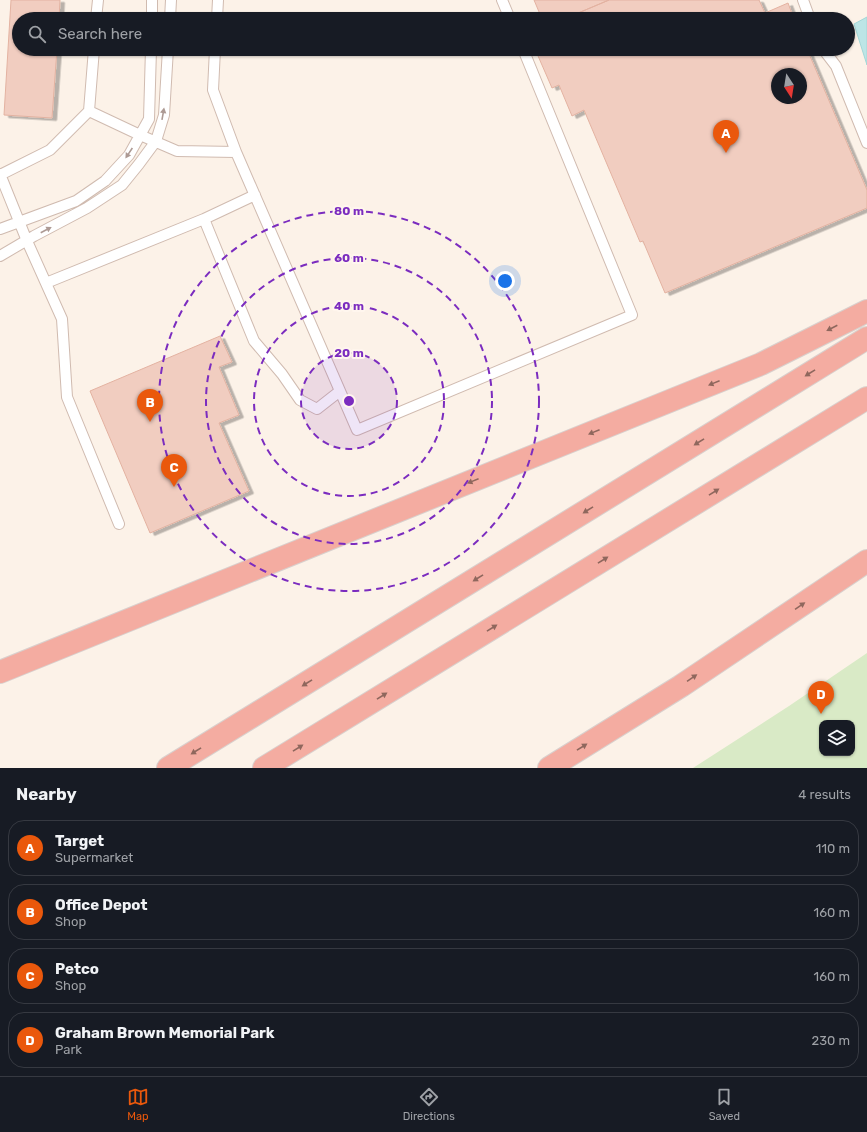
<!DOCTYPE html>
<style>
body{margin:0;font-family:Rubik,sans-serif;background:#242831;color:#f1f3f6}
.controls{position:absolute;right:12px;bottom:12px;display:grid;overflow:hidden;border-radius:8px;box-shadow:0 1px 3px #0004}
.controls button{width:36px;height:36px;display:grid;place-items:center;padding:0;border:0;border-bottom:1px solid #363941;background:#171b24;color:#f1f3f6;font:20px sans-serif}
.compass{position:absolute;left:771px;top:68px;width:36px;height:36px;border-radius:50%;background:#171b24;box-shadow:0 1px 3px #0004;rotate:168deg}
.you{position:absolute;left:505px;top:281px;width:14px;height:14px;margin:-10px;border:3px solid #fff;border-radius:50%;background:#1a73e8;box-shadow:0 0 0 6px #1a73e833}
.badge{display:grid;place-items:center;width:26px;height:26px;border-radius:50%;background:#ea580c;color:#fff;font-size:13px;font-weight:700}
.pin{position:absolute;translate:-50% -33px;filter:drop-shadow(0 1px 2px #0008)}
.pin::after{content:'';position:absolute;top:21px;width:14px;height:12px;background:inherit;clip-path:polygon(0 0,100% 0,50% 100%)}
.list{margin:0;padding:0;list-style:none}
h2{display:flex;justify-content:space-between;align-items:center;height:52px;margin:0;padding:0 16px;font-size:17px}
h2 small{font-size:13px;font-weight:400;color:#9ea1a6}
.list li{display:grid;grid-template-columns:26px 1fr auto;gap:12px;align-items:center;box-sizing:border-box;height:56px;margin:0 8px 8px;padding:0 8px;border:1px solid #363941;border-radius:16px}
.list b{display:block;font-size:15px;white-space:nowrap}
.list p{margin:0;font-size:13px;white-space:nowrap;color:#9ea1a6}
.list em{font-size:13px;font-style:normal;color:#9ea1a6}
.icon{flex:none;width:22px;height:22px;fill:none;stroke:currentColor;stroke-width:2;stroke-linecap:round;stroke-linejoin:round}
.map{position:relative;flex:none;width:867px;height:768px;overflow:hidden}
.search{position:absolute;background:#171b24;box-shadow:0 1px 3px #0004;left:12px;right:12px;top:12px;height:44px;display:flex;align-items:center;gap:10px;box-sizing:border-box;padding:0 14px;border-radius:22px;color:#9ea1a6;font-size:15px}
.sheet{height:308px;background:#171b24}
nav{display:flex;justify-content:space-around;align-items:center;box-sizing:border-box;height:56px;border-top:1px solid #363941;background:#171b24;font-size:11px;color:#9ea1a6}
nav a{display:grid;justify-items:center;gap:2px}
nav .on{color:#ea580c}
.map>svg:first-child{display:block}
.green{fill:#d9eac6;fill-rule:evenodd}
.water{fill:#bce5e6;stroke:#a3d6d7}
.building{fill:#f1cdc0;stroke:#e3b2a1;fill-rule:evenodd;filter:url(#shadow)}
.lines{fill:none;stroke-linecap:round;stroke-linejoin:round}
.service-casing{stroke:#d0bbb0;stroke-width:12}
.motorway-casing{stroke:#d9d0cd;stroke-width:24}
.service{stroke:#fff;stroke-width:10}
.motorway{stroke:#f4aca1;stroke-width:22}
.oneway{fill:#ad9a94}
.oneway2{fill:#8f675d}
.ring{fill:none;stroke:#7b2cbf;stroke-width:2;stroke-dasharray:7 5}
.centre{fill:#7b2cbf;stroke:#fff6ee;stroke-width:2}
.ring-label{font-size:12px;text-anchor:middle;font-weight:bold;fill:#7b2cbf;stroke:#fff6ee;stroke-width:4;stroke-linejoin:round;paint-order:stroke}
</style>
<div class="map">
<svg width="867" height="768" viewBox="0 0 867 768">
<defs>
<filter id="shadow"><feDropShadow dx="4.5" dy="2.5" stdDeviation="0" flood-color="#0004"/></filter>
</defs>
<rect width="100%" height="100%" fill="#fcf2e8"/>
<path class="green" d="M 867,653 L 867,768 L 693,768 L 789,706 ZM 822,723 L 852,723 L 852,753 L 822,753 Z"/>
<path class="water" d="M 867,17 L 867,65 L 854,24 Z"/>
<path class="building" d="M 11,0 L 60,0 L 59,19 L 19,19 L 19,49 L 57,49 L 52,118 L 4,115 Z
M 534,0 L 609,0 L 564,19 L 542,19 Z
M 609,0 L 759,0 L 765,13 L 788,3 L 794,19 L 564,19 Z
M 535,49 L 807,49 L 867,190 L 867,208 L 665,293 L 643,241 L 640,242 L 584,110 L 572,116 L 559,85 L 552,88 ZM 777,74 L 801,74 L 801,98 L 777,98 Z
M 220,336 L 232,362 L 219,367 L 239,415 L 219,423 L 249,491 L 150,533 L 90,391 Z"/>
<g class="lines">
<defs>
<path id="service" d="M 502,0 L 510,19
M 803,0 L 810,19
M 96,19 L 98,0
M 152,19 L 152,0
M 170,19 L 171,0
M 217,19 L 218,0
M 94,49 L 89,111 L 140,135 L 177,151 L 236,152 L 357,430 L 632,315 L 523,49
M 215,49 L 213,90 L 236,152
M 823,49 L 836,66 L 867,143
M 0,174 L 27,241 L 62,319 L 67,397 L 119,524
M 0,175 L 50,150 L 89,111
M 204,219 L 254,341 L 282,374 L 300,400 L 317,409 L 340,391
M 0,229 L 76,201 L 105,181 L 129,155 L 149,119 L 151,49
M 0,256 L 34,236 L 87,208 L 122,185 L 139,164 L 156,141 L 164,115 L 168,49
M 46,283 L 204,219 L 255,195"/>
<path id="motorway" d="M 0,672 L 761,364 L 867,311
M 168,768 L 867,338
M 264,768 L 867,398
M 549,768 L 681,686 L 867,561"/>
</defs>
<use href="#service" class="service-casing"/>
<use href="#motorway" class="motorway-casing"/>
<use href="#service" class="service"/>
<use href="#motorway" class="motorway"/>
</g>
<defs><path id="oneway-solid" d="M-6-.8H1V-3.2L6.5 0L1 3.2V.8H-6Z"/></defs>
<g class="oneway">
<use href="#oneway-solid" transform="translate(163 114) rotate(-80)"/>
<use href="#oneway-solid" transform="translate(129 153) rotate(124)"/>
<use href="#oneway-solid" transform="translate(46 230) rotate(-28)"/>
</g>
<g class="oneway2">
<use href="#oneway-solid" transform="translate(832 328) rotate(153)"/>
<use href="#oneway-solid" transform="translate(810 373) rotate(148)"/>
<use href="#oneway-solid" transform="translate(714 383) rotate(158)"/>
<use href="#oneway-solid" transform="translate(594 432) rotate(158)"/>
<use href="#oneway-solid" transform="translate(699 442) rotate(148)"/>
<use href="#oneway-solid" transform="translate(473 481) rotate(158)"/>
<use href="#oneway-solid" transform="translate(714 492) rotate(-32)"/>
<use href="#oneway-solid" transform="translate(588 510) rotate(148)"/>
<use href="#oneway-solid" transform="translate(603 560) rotate(-32)"/>
<use href="#oneway-solid" transform="translate(478 578) rotate(148)"/>
<use href="#oneway-solid" transform="translate(800 606) rotate(-34)"/>
<use href="#oneway-solid" transform="translate(492 628) rotate(-32)"/>
<use href="#oneway-solid" transform="translate(692 678) rotate(-34)"/>
<use href="#oneway-solid" transform="translate(307 683) rotate(148)"/>
<use href="#oneway-solid" transform="translate(382 696) rotate(-32)"/>
<use href="#oneway-solid" transform="translate(582 747) rotate(-32)"/>
<use href="#oneway-solid" transform="translate(298 748) rotate(-32)"/>
<use href="#oneway-solid" transform="translate(196 751) rotate(148)"/>
</g>
<circle cx="349" cy="401" r="48" fill="#7b2cbf" fill-opacity=".12"/>
<g class="ring">
<circle cx="349" cy="401" r="48"/>
<circle cx="349" cy="401" r="95"/>
<circle cx="349" cy="401" r="143"/>
<circle cx="349" cy="401" r="190"/>
</g>
<circle cx="349" cy="401" r="6" class="centre"/>
<g class="ring-label">
<text x="349" y="215">80 m</text>
<text x="349" y="262">60 m</text>
<text x="349" y="310">40 m</text>
<text x="349" y="357">20 m</text>
</g>
</svg>
<div class="controls">
<button><svg class="icon" aria-label="layers" viewBox="0 0 24 24"><path d="M12 4l9 5-9 5-9-5zM3 14l9 5 9-5"/></svg></button>
</div>
<svg class="compass" viewBox="-18 -18 36 36"><path d="M0-13l5 13h-10z" fill="#e53935"/><path d="M0 13l5-13h-10z" fill="#9ea1a6"/></svg>
<div class="you"></div>
<div class="pin badge" style="left:726px;top:153px">A</div>
<div class="pin badge" style="left:150px;top:422px">B</div>
<div class="pin badge" style="left:174px;top:487px">C</div>
<div class="pin badge" style="left:821px;top:714px">D</div>
<div class="search"><svg class="icon" aria-label="search" viewBox="0 0 24 24"><circle cx="10" cy="10" r="6"/><path d="M15 15l6 6"/></svg>Search here</div>
</div>
<section class="sheet">
<h2>Nearby<small>4 results</small></h2>
<ul class="list">
<li><span class="badge">A</span><div><b>Target</b><p>Supermarket</p></div><em>110 m</em></li>
<li><span class="badge">B</span><div><b>Office Depot</b><p>Shop</p></div><em>160 m</em></li>
<li><span class="badge">C</span><div><b>Petco</b><p>Shop</p></div><em>160 m</em></li>
<li><span class="badge">D</span><div><b>Graham Brown Memorial Park</b><p>Park</p></div><em>230 m</em></li>
</ul>
</section>
<nav>
<a class="on"><svg class="icon" aria-label="map" viewBox="0 0 24 24"><path d="M3 6l6-2 6 2 6-2v14l-6 2-6-2-6 2zM9 4v14M15 6v14"/></svg>Map</a>
<a><svg class="icon" aria-label="directions" viewBox="0 0 24 24"><path d="M12 3l9 9-9 9-9-9zM9 14v-3h6M13 9l2 2-2 2"/></svg>Directions</a>
<a><svg class="icon" aria-label="saved" viewBox="0 0 24 24"><path d="M7 4h10v16l-5-4-5 4z"/></svg>Saved</a>
</nav>
